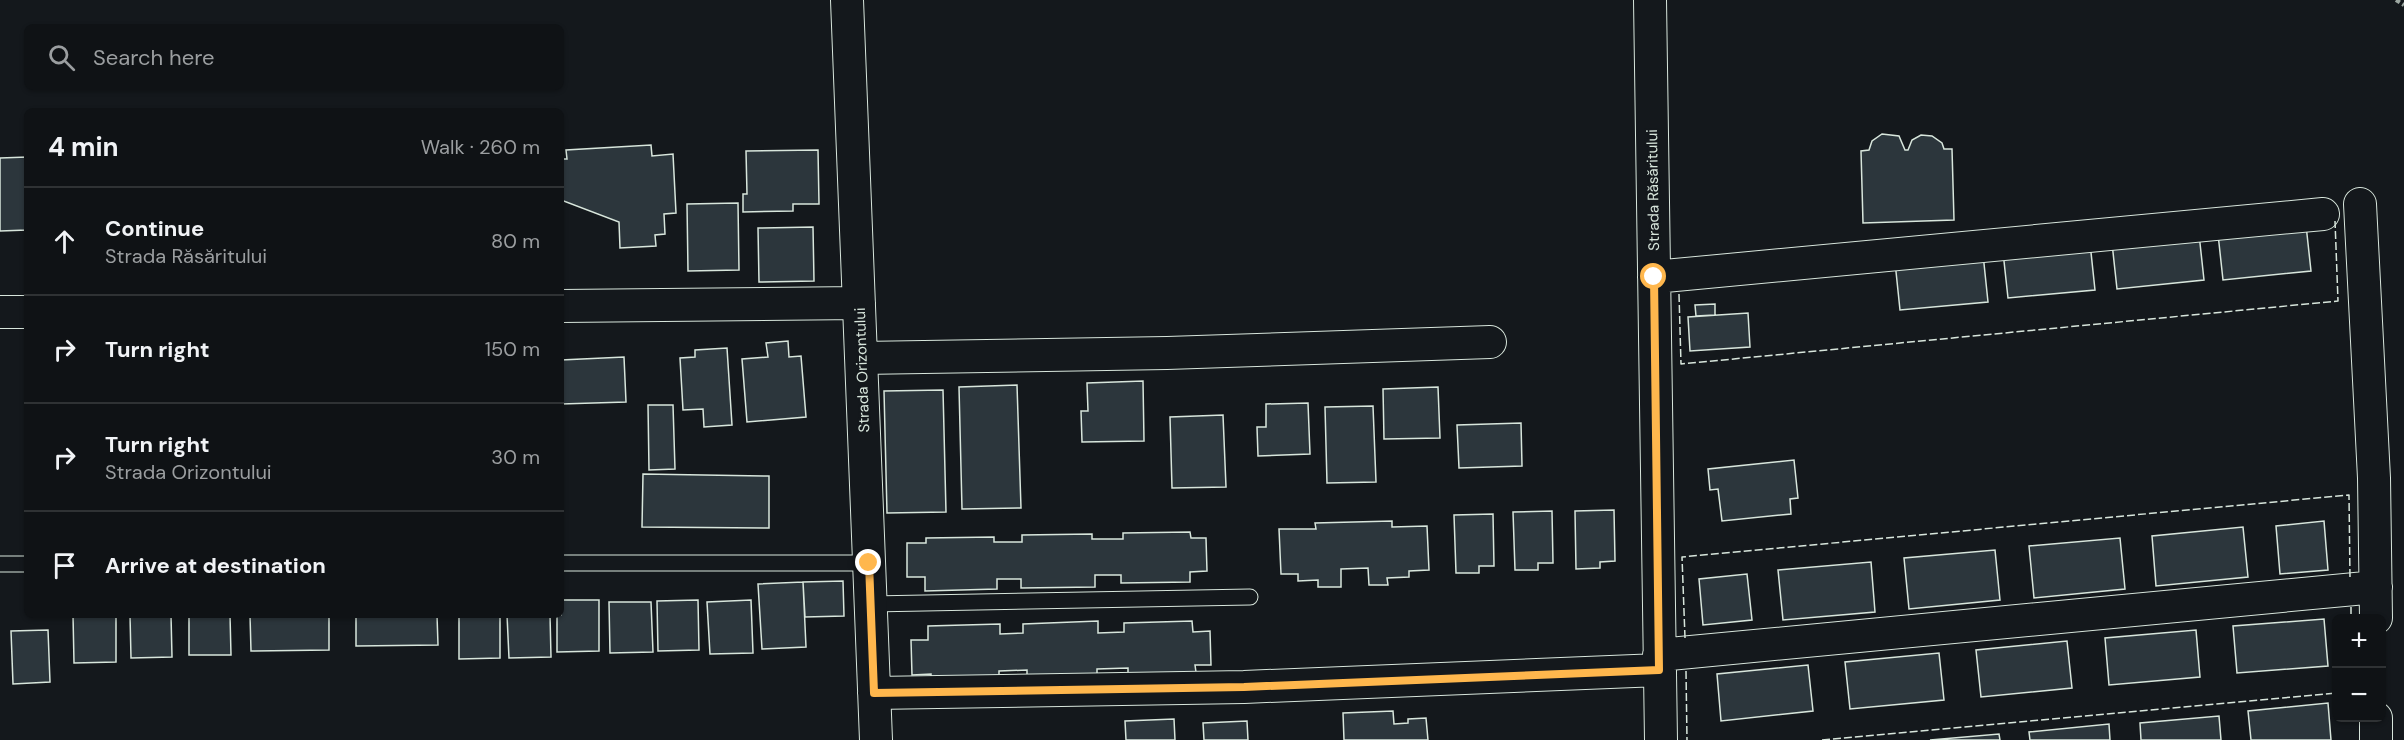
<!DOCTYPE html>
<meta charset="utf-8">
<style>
body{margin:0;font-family:"DM Sans",sans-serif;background:#181b1e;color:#f1f3f6}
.controls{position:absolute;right:18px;bottom:18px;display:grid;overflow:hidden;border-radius:9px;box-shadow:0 2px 4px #0004}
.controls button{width:54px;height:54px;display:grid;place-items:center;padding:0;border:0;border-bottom:2px solid #2f3234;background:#0f1215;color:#f1f3f6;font:30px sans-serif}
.stop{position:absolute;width:18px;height:18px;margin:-14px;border:4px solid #ffb74d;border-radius:50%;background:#fff}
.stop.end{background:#ffb74d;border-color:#fff;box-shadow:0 2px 6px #0008}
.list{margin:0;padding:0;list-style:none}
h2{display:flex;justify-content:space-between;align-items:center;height:78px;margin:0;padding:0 24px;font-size:26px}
h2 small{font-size:20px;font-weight:400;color:#9b9ea0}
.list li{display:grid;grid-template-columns:39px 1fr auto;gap:18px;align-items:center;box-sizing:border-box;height:108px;padding:0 24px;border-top:2px solid #2f3234}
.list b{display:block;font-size:22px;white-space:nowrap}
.list p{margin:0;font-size:20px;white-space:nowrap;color:#9b9ea0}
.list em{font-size:20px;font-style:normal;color:#9b9ea0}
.icon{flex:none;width:33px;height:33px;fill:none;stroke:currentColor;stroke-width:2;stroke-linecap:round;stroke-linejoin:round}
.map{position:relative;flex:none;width:2404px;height:740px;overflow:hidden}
.search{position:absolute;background:#0f1215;box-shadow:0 2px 4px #0004;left:24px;top:24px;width:540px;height:66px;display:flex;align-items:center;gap:15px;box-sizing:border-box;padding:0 21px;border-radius:9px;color:#9b9ea0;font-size:22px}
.panel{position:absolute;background:#0f1215;box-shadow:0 2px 4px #0004;left:24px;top:108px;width:540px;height:510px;border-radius:9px}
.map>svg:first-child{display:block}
.building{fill:#2c363c;stroke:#d8e6dc;stroke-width:1.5}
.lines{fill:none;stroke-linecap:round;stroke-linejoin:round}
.lane-casing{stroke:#d8e6dc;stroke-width:17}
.street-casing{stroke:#d8e6dc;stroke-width:34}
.path{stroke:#9da8a2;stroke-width:4;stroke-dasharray:4.5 3;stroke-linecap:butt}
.lane{stroke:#14181c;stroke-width:15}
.street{stroke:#14181c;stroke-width:32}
.fence{stroke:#d8e6dc;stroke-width:1.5;stroke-dasharray:8 3;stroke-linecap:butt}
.route{stroke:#ffb74d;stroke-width:8}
.labels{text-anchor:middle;stroke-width:4.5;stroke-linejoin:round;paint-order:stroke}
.street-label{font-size:15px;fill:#d8e6dc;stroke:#14181c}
</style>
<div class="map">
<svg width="2404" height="740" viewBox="0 0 2404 740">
<rect width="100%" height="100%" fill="#14181c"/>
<path class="building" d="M 1882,134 L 1899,136 L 1905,150 L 1908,150 L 1912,140 L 1921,135 L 1932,136 L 1942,143 L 1944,149 L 1952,149 L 1954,220 L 1863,223 L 1861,151 L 1869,150 L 1872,141 Z
M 651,145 L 652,156 L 673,154 L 676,213 L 664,214 L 665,234 L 655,235 L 656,246 L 620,248 L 619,222 L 561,200 L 561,159 L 567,159 L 566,150 Z
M 818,150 L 819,204 L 793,204 L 793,211 L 743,212 L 743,194 L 747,194 L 746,151 Z
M 27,157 L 27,230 L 0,231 L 0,158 Z
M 738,203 L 739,270 L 688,271 L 687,204 Z
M 2306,225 L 2311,271 L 2223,280 L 2218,234 Z
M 813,227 L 814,281 L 759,282 L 758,228 Z
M 2199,234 L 2204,280 L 2117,289 L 2112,243 Z
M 2090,243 L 2095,290 L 2008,298 L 2003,252 Z
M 1983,254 L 1988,302 L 1900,310 L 1895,262 Z
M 1715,304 L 1715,315 L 1696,316 L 1695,305 Z
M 1748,313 L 1750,347 L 1690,351 L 1688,317 Z
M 788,341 L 789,357 L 801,356 L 806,417 L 747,422 L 742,359 L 768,357 L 766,343 Z
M 727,348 L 732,425 L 704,427 L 703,409 L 683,410 L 680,358 L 695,357 L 695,350 Z
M 624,357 L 626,402 L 561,404 L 561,360 Z
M 1143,381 L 1144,441 L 1082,442 L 1081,411 L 1088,411 L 1087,383 Z
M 1017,385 L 1021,508 L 962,509 L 959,387 Z
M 1438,387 L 1440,438 L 1384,439 L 1383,389 Z
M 943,390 L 946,512 L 887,513 L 884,391 Z
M 1308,403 L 1310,454 L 1258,456 L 1257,427 L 1266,427 L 1266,404 Z
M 648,405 L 673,405 L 675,469 L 649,470 Z
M 1373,406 L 1376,482 L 1327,483 L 1325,407 Z
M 1223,415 L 1226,487 L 1172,488 L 1170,417 Z
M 1521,423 L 1522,466 L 1459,468 L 1457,425 Z
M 1794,460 L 1798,498 L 1790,499 L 1791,514 L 1722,521 L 1718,489 L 1710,490 L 1708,469 Z
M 643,474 L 769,476 L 769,528 L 642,527 Z
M 26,481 L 27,481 L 27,541 L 25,541 Z
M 1614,510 L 1615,561 L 1600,562 L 1600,568 L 1576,569 L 1575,511 Z
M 1552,511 L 1553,563 L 1538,563 L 1538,570 L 1515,570 L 1513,512 Z
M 1493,514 L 1494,566 L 1479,566 L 1479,573 L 1456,573 L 1454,515 Z
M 1392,521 L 1392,527 L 1427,526 L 1429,570 L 1409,571 L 1409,577 L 1387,578 L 1388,585 L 1369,585 L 1368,568 L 1341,569 L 1341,587 L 1318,587 L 1318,580 L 1298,581 L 1298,574 L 1281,574 L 1279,529 L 1316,529 L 1315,523 Z
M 2324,521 L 2328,570 L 2280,574 L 2276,526 Z
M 2243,527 L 2248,577 L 2156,586 L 2152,536 Z
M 1190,532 L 1191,538 L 1206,538 L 1207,571 L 1190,572 L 1190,582 L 1121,583 L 1121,575 L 1095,575 L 1095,587 L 1021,588 L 1021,579 L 997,579 L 997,589 L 925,591 L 925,577 L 907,577 L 907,543 L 926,543 L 926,538 L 994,537 L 994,542 L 1022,542 L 1022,535 L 1092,534 L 1092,539 L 1123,539 L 1123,533 Z
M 2120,538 L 2125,589 L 2034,598 L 2029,546 Z
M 1995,550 L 2000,600 L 1909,609 L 1904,558 Z
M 1871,562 L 1875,612 L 1783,620 L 1778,570 Z
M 1747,574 L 1752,620 L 1703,625 L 1699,579 Z
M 843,581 L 844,616 L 805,617 L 803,582 Z
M 803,582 L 806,647 L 762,649 L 758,584 Z
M 561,600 L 599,600 L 599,651 L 557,652 L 557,615 L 561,615 Z
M 698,600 L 699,650 L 658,651 L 657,601 Z
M 751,600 L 753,653 L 710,654 L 707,602 Z
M 609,602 L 651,602 L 653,652 L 610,653 Z
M 73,615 L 116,615 L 116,662 L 74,663 Z
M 130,615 L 171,615 L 172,657 L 131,658 Z
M 189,615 L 230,615 L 231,655 L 189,655 Z
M 250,615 L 329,615 L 329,650 L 251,651 Z
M 356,615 L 437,615 L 438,645 L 356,646 Z
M 459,615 L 500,615 L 500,658 L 459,659 Z
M 507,615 L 550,615 L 551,657 L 509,658 Z
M 2324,619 L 2328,666 L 2237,673 L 2233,626 Z
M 1098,621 L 1098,633 L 1124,632 L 1124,623 L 1192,621 L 1193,632 L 1210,631 L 1211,665 L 1195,665 L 1196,672 L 1128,674 L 1128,668 L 1097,669 L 1097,674 L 1027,676 L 1027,670 L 999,671 L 999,677 L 931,679 L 931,674 L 912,675 L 911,640 L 928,640 L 928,626 L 1000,624 L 1000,634 L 1023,633 L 1023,624 Z
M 48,630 L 50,682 L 13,684 L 11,631 Z
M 2196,630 L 2200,677 L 2109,685 L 2105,638 Z
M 2067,641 L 2072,688 L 1981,697 L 1976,650 Z
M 1939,653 L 1944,700 L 1850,709 L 1845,662 Z
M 1808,665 L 1813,711 L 1721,721 L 1717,674 Z
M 2328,703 L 2331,740 L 2251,740 L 2248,711 Z
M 1393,711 L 1394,724 L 1408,723 L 1408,719 L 1426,718 L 1428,740 L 1344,740 L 1343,713 Z
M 2219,716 L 2221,740 L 2141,740 L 2140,723 Z
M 1174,719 L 1175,740 L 1126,740 L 1125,721 Z
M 1247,721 L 1248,740 L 1204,740 L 1203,723 Z
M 2109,724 L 2110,740 L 2030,740 L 2029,732 Z
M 1999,734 L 2000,740 L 1930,740 Z"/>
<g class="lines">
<defs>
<path id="lane" d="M 561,563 L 869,563
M 0,564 L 27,564
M 871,604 L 1250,597"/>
<path id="street" d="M 847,0 L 876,740
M 1650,0 L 1661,740
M 2360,204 L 2374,478 L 2376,618
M 1654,277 L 2323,214
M 561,306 L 859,303
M 0,312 L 27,312
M 861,358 L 1167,353 L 1490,342
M 1659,655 L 2376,587
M 874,693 L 1244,687 L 1659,670
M 2376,718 L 2376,740"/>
</defs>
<use href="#lane" class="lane-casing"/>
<use href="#street" class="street-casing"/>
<path class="path" d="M 2396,0 L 2404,5"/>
<use href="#lane" class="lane"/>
<use href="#street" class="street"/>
<path class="fence" d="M 1679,294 L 1681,364 L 2338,301 L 2335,221
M 2351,607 L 2351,618
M 1685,638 L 1682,557 L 2349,495 L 2350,579
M 1686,671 L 1687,740
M 1822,740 L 2336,693"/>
</g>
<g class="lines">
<path class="route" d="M 869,563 L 874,693 L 1244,687 L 1659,670 L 1654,277"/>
</g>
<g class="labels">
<g class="street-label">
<text transform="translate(1653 190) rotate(-91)" y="5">Strada Răsăritului</text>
<text transform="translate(862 370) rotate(-92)" y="5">Strada Orizontului</text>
</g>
</g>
</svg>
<div class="controls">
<button>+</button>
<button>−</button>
</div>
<div class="stop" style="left:1654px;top:277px"></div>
<div class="stop end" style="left:869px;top:563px"></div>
<div class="search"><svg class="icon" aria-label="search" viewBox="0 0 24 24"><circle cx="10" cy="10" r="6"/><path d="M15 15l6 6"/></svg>Search here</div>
<section class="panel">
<h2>4 min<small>Walk · 260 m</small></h2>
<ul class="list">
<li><svg class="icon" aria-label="ahead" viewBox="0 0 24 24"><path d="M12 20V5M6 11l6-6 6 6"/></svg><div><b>Continue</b><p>Strada Răsăritului</p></div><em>80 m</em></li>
<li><svg class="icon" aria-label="right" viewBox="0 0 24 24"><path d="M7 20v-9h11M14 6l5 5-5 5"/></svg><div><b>Turn right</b></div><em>150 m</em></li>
<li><svg class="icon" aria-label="right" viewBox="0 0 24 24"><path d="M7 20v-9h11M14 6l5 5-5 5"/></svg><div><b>Turn right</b><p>Strada Orizontului</p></div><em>30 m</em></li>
<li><svg class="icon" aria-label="arrive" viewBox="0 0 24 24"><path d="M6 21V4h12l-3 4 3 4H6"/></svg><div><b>Arrive at destination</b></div></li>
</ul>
</section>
</div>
